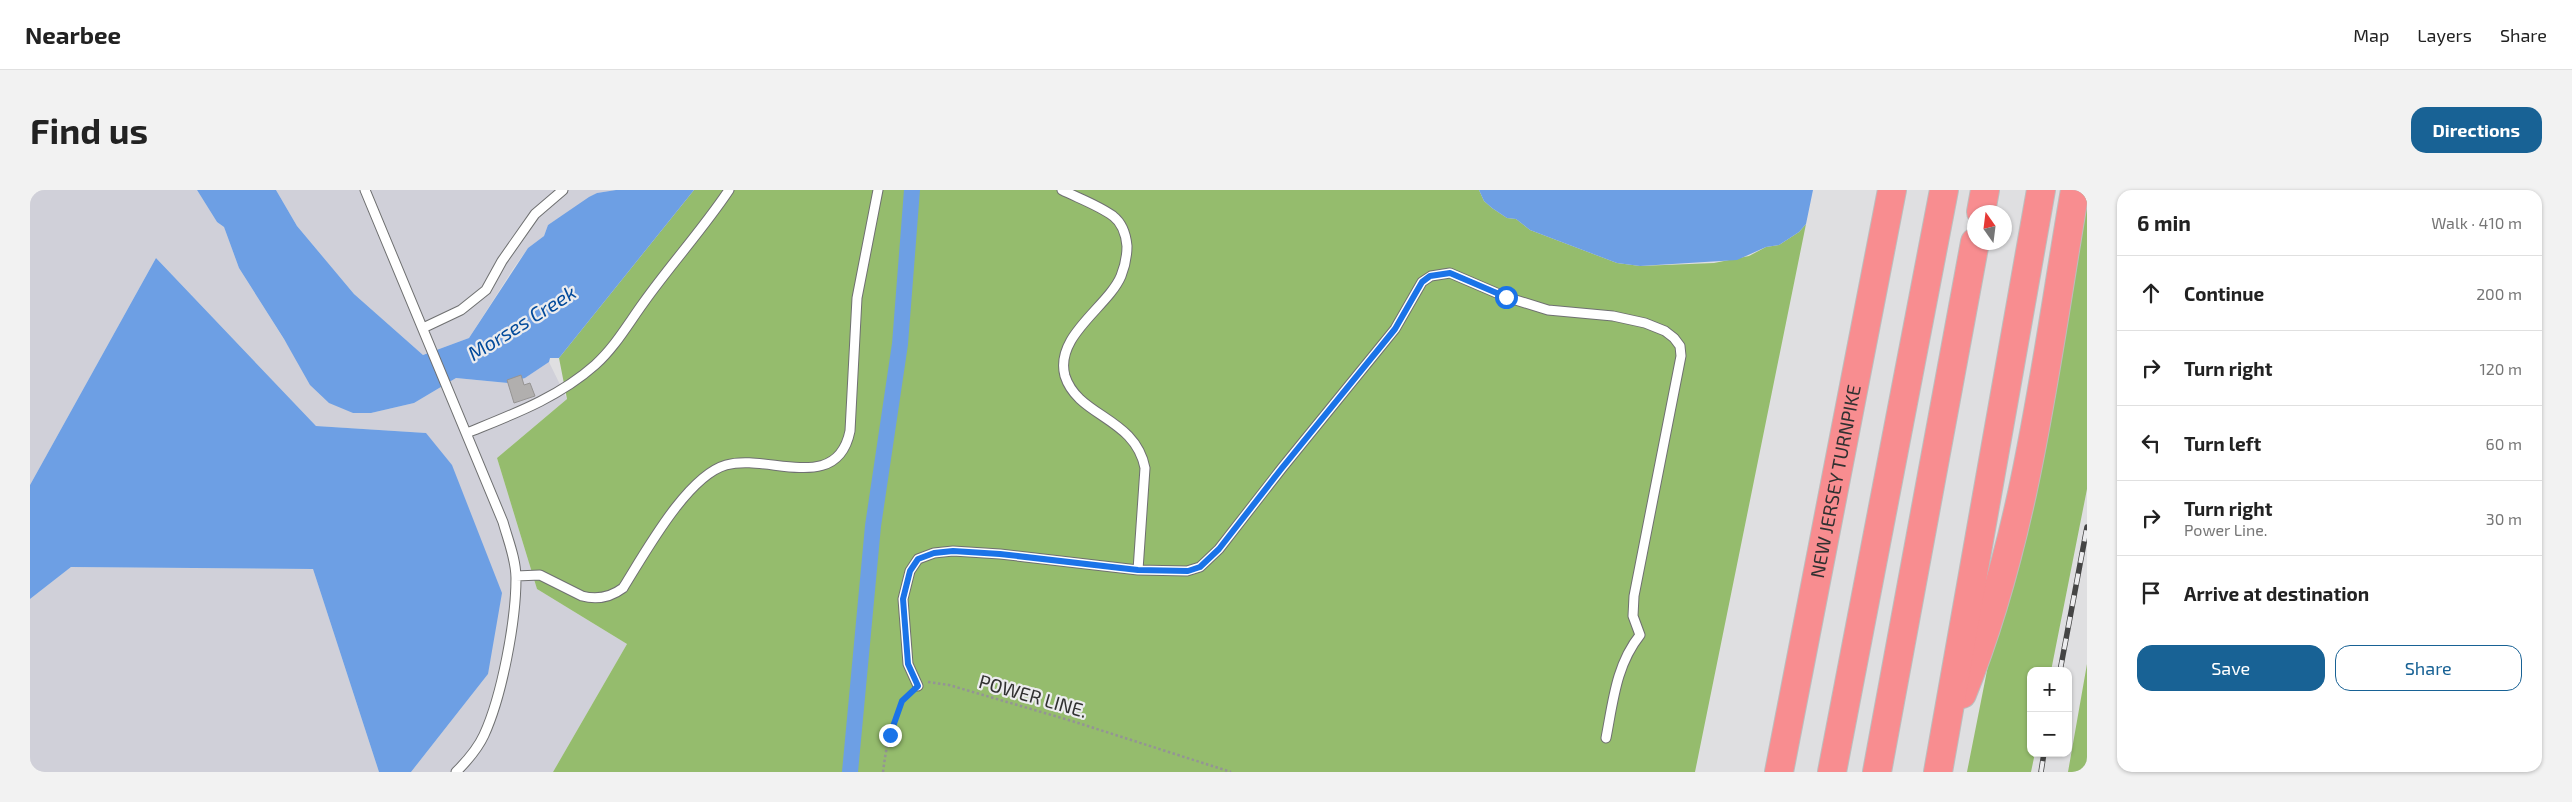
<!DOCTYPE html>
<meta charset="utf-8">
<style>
body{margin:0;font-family:"Exo 2",sans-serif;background:#f2f2f2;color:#222}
.controls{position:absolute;right:15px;bottom:15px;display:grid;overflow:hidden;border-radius:10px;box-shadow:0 1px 4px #0004}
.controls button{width:45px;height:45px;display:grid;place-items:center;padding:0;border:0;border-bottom:1px solid #e0e0e0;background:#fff;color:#222;font:25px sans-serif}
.compass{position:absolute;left:1937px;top:15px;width:45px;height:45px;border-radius:50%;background:#fff;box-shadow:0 1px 4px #0004;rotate:346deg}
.stop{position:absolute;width:15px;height:15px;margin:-11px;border:4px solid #1a73e8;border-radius:50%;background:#fff}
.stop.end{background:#1a73e8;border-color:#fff;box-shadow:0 1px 5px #0008}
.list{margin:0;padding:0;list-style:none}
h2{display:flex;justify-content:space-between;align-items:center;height:65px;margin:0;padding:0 20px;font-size:21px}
h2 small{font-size:16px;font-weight:400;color:#767676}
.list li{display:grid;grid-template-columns:32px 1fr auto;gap:15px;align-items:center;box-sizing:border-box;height:75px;padding:0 20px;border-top:1px solid #e0e0e0}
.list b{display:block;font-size:19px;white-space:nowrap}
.list p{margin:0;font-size:16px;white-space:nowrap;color:#767676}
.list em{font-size:16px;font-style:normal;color:#767676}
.actions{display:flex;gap:10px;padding:15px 20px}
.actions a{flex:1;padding:11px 0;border:1px solid #186295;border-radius:15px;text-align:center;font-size:18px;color:#186295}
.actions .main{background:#186295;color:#fff}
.icon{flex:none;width:28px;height:28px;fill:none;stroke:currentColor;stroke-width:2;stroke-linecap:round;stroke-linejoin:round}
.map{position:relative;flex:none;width:2057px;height:582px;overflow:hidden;border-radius:15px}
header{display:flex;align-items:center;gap:30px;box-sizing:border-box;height:70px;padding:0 25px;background:#fff;border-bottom:1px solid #e0e0e0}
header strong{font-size:24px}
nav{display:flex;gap:28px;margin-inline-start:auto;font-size:18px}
.intro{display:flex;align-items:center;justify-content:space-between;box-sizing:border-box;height:120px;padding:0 30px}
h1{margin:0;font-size:35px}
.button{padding:12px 22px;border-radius:15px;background:#186295;color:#fff;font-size:18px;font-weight:700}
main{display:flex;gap:30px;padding:0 30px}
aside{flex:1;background:#fff;border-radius:15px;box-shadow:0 1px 4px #0004}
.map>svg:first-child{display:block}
.built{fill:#d0d0d9}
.green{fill:#95bc6d}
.water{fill:#6d9fe4}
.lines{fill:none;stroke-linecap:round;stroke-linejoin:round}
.canal{stroke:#6d9fe4;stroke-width:16}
.building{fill:#b1afae;stroke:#969493}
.lane-casing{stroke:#6f7071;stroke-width:11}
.highway-casing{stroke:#bdbdbd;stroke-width:30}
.path{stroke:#949495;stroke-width:2.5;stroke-dasharray:2.5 2.5;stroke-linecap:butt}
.lane{stroke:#fff;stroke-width:9}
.highway{stroke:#f88d90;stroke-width:28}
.rail-casing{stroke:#454545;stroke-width:5.5}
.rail{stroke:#ececee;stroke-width:4;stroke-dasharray:11;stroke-linecap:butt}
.route{stroke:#1a73e8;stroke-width:6}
.labels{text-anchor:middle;stroke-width:4.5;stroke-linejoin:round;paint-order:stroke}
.street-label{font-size:19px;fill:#313131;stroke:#ececee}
.water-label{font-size:20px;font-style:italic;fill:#024a9b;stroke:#ececee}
</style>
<header>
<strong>Nearbee</strong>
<nav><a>Map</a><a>Layers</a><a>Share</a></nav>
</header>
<div class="intro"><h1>Find us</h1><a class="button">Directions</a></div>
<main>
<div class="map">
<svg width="2057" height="582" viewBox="0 0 2057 582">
<rect width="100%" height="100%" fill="#dfdfe1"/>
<path class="built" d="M 0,0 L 167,0 L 187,32 L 194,37 L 209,78 L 267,170 L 323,223 L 341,223 L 384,213 L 426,188 L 478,193 L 495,188 L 519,172 L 537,209 L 467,268 L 507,399 L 597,454 L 523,582 L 381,582 L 458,484 L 396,243 L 286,236 L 126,68 L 0,295 Z
M 246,0 L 586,0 L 567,3 L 518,35 L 514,46 L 498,58 L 483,79 L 439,148 L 393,165 L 324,104 L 267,36 Z
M 41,377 L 283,379 L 349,582 L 0,582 L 0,409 Z"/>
<path class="green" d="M 664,0 L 1449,0 L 1454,11 L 1462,18 L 1477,28 L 1486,29 L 1500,40 L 1587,73 L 1610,76 L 1684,73 L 1719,66 L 1736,57 L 1749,55 L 1769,42 L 1776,34 L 1665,582 L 523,582 L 597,454 L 507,399 L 467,268 L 537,209 L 529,168 Z
M 2052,0 L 2057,0 L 2057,299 L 2021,481 L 2001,481 L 2001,563 L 2005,563 L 2001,582 L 1937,582 Z
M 2057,474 L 2057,582 L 2038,582 Z"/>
<path class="water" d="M 167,0 L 246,0 L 267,36 L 324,104 L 393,165 L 439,148 L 498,58 L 514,46 L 518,35 L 559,7 L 567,3 L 586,0 L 664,0 L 529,168 L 520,168 L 519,172 L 495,188 L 478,193 L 426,188 L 384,213 L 341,223 L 323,223 L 299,213 L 280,195 L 254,149 L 209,78 L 194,37 L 187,32 Z
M 1449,0 L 1783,0 L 1776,34 L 1769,42 L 1749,55 L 1736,57 L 1707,70 L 1610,76 L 1587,73 L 1500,40 L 1486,29 L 1477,28 L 1462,18 L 1454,11 Z
M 126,68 L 286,236 L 396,243 L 422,275 L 472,403 L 458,484 L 381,582 L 349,582 L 283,379 L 41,377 L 0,409 L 0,295 Z"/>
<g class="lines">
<path class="canal" d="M 820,582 L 843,336 L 870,154 L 882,0"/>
</g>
<path class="building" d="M 491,185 L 494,195 L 500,193 L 505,206 L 484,213 L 477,190 Z"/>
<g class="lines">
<defs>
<path id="lane" d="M 335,0 L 473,332 C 478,350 486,369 486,388 C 486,431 472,506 454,545 C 448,558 436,572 426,582
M 1032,0 C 1048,8 1068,15 1083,26 C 1092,33 1096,45 1097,56 C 1097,66 1095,76 1091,86 C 1078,117 1024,146 1035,186 C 1048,227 1105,227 1115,278 L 1108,380
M 393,138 L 431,120 L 456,100 L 472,71 L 505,24 L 533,0
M 437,243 C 481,225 528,208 565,175 C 585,157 598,134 614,112 C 641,74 673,39 699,0
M 486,386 L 510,385 L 552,406 C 567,410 581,407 593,398 C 615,363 657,286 696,275 C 738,263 807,305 820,241 L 827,108 L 848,0
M 888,496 L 878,474 L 873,409 L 880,381 L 888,369 L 904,363 L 923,361 L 970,364 L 1108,380 L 1157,381 L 1170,377 L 1189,359 L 1252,278 L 1365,139 L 1392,92 L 1401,86 L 1420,83 L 1476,107 L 1518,120 L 1583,126 L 1615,133 L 1635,141 L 1644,148 L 1650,156 L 1651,166 L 1604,406 L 1603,426 L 1610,445 C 1586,475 1583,512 1576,548"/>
<g id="highway">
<path d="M 1951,22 L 1955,0"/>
<path d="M 1932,504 C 1997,344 2016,168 2045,0"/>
<path id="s1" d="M 1749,582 L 1862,0"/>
<path d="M 1802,582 L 1914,0"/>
<path d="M 1847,582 L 1945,52"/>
<path d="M 1908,582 L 2011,0"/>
</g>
</defs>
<use href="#lane" class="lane-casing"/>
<use href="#highway" class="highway-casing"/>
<path class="path" d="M 898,492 L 919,495 L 1042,531 L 1201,582
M 853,582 C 856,558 862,522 878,503"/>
<use href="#lane" class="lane"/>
<use href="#highway" class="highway"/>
<defs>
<path id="rail" d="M 2030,481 L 2057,337
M 2011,582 L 2014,563"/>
</defs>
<use href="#rail" class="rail-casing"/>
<use href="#rail" class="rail"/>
</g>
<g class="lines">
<path class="route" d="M 860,545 L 872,511 L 888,496 L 878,474 L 873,409 L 880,381 L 888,369 L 904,363 L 923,361 L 970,364 L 1108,380 L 1158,381 L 1170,377 L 1189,359 L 1252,278 L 1365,139 L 1392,92 L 1400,86 L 1420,83 L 1476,107"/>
</g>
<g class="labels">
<g class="street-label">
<text dy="7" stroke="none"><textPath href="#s1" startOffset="296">NEW JERSEY TURNPIKE</textPath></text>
<text transform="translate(1003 506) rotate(16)" y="7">POWER LINE.</text>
</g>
<g class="water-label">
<text transform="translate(492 133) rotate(-32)" y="7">Morses Creek</text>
</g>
</g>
</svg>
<div class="controls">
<button>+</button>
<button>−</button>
</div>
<svg class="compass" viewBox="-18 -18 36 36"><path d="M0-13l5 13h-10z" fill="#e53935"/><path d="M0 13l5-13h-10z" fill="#767676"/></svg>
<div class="stop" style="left:1476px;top:107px"></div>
<div class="stop end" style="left:860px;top:545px"></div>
</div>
<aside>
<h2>6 min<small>Walk · 410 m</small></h2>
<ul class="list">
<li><svg class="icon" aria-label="ahead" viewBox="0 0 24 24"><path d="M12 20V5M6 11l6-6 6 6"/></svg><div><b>Continue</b></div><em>200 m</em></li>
<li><svg class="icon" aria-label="right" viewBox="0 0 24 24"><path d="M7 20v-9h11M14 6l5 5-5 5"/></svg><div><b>Turn right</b></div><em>120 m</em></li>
<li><svg class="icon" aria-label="left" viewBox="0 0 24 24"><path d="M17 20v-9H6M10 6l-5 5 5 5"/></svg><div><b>Turn left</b></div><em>60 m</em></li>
<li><svg class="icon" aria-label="right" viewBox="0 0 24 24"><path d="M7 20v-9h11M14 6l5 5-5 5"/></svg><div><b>Turn right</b><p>Power Line.</p></div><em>30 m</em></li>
<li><svg class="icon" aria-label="arrive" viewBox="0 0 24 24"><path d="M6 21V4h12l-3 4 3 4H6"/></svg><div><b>Arrive at destination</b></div></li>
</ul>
<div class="actions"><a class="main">Save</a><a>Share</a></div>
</aside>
</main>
